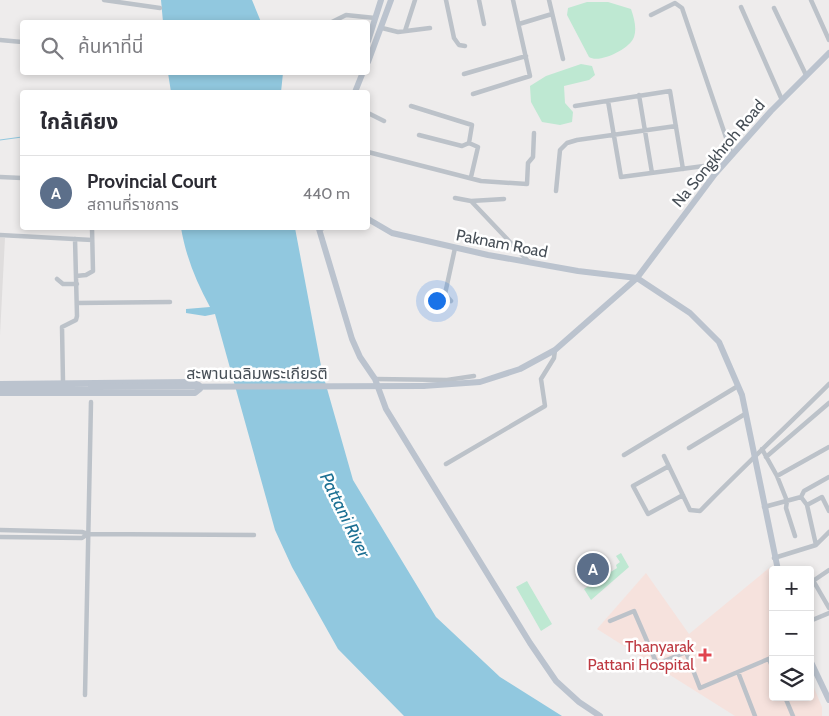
<!DOCTYPE html>
<html lang="th">
<meta charset="utf-8">
<style>
body{margin:0;font-family:Cabin,"Noto Sans Thai",sans-serif;background:#f2f2f3;color:#2b2b33}
.controls{position:absolute;right:15px;bottom:15px;display:grid;overflow:hidden;border-radius:5px;box-shadow:0 2px 8px #0003}
.controls button{width:45px;height:45px;display:grid;place-items:center;padding:0;border:0;border-bottom:1px solid #e1e1e2;background:#fff;color:#2b2b33;font:25px sans-serif}
.you{position:absolute;left:436px;top:300px;width:18px;height:18px;margin:-12px;border:4px solid #fff;border-radius:50%;background:#1a73e8;box-shadow:0 0 0 8px #1a73e833}
.badge{display:grid;place-items:center;width:32px;height:32px;border-radius:50%;background:#2563eb;color:#fff;font-size:16px;font-weight:700}
.pin{position:absolute;translate:-50% -50%;border:2px solid #fff;box-shadow:0 1px 5px #0006}
.list{margin:0;padding:0;list-style:none}
h2{display:flex;justify-content:space-between;align-items:center;height:65px;margin:0;padding:0 20px;font-size:21px}
h2 small{font-size:16px;font-weight:400;color:#7c7c81}
.list li{display:grid;grid-template-columns:32px 1fr auto;gap:15px;align-items:center;box-sizing:border-box;height:75px;padding:0 20px;border-top:1px solid #e1e1e2}
.list b{display:block;font-size:19px;white-space:nowrap}
.list p{margin:0;font-size:16px;white-space:nowrap;color:#7c7c81}
.list em{font-size:16px;font-style:normal;color:#7c7c81}
.icon{flex:none;width:28px;height:28px;fill:none;stroke:currentColor;stroke-width:2;stroke-linecap:round;stroke-linejoin:round}
.map{position:relative;flex:none;width:829px;height:716px;overflow:hidden}
.search{position:absolute;background:#fff;box-shadow:0 2px 8px #0003;left:20px;top:20px;width:350px;height:55px;display:flex;align-items:center;gap:12px;box-sizing:border-box;padding:0 18px;border-radius:5px;color:#7c7c81;font-size:19px}
.panel{position:absolute;background:#fff;box-shadow:0 2px 8px #0003;left:20px;top:90px;width:350px;height:140px;border-radius:5px}
.map>svg:first-child{display:block}
.education{fill:#dfdddd}
.medical{fill:#f6e2dd}
.green{fill:#bee8d2}
.water{fill:#91c8df}
.lines{fill:none;stroke-linecap:round;stroke-linejoin:round}
.stream{stroke:#91c8df;stroke-width:1}
.street{stroke:#bcc2c9;stroke-width:4.5}
.secondary{stroke:#bbc3ce;stroke-width:6}
.secondary-bridge{stroke:#bbc3ce;stroke-width:6}
.health-dot{fill:#e0444e;stroke:#fff;stroke-width:2}
.labels{text-anchor:middle;stroke-width:5;stroke-linejoin:round;paint-order:stroke}
.street-label{font-size:16px;fill:#464e56;stroke:#fff}
.health-label{font-size:16px;fill:#be3a42;stroke:#fff;text-anchor:end}
.water-label{font-size:18px;font-style:italic;fill:#1d7093;stroke:#fff}
</style>
<div class="map">
<svg width="829" height="716" viewBox="0 0 829 716">
<rect width="100%" height="100%" fill="#eeecec"/>
<path class="education" d="M 0,237 L 5,238 L 0,335 Z"/>
<path class="medical" d="M 769,568 L 773,580 L 773,697 L 810,697 L 810,678 L 822,707 L 822,716 L 735,716 L 597,629 L 646,573 L 689,634 Z"/>
<path class="green" d="M 587,2 L 608,2 L 631,9 C 634,18 637,28 634,37 C 630,49 599,64 589,57 L 567,15 L 568,8 Z
M 581,64 L 592,66 L 595,75 L 589,80 L 564,86 L 565,103 L 573,112 L 572,122 L 560,125 L 542,122 L 531,102 L 530,86 L 546,76 Z
M 621,553 L 629,567 L 591,600 L 584,589 L 617,568 L 616,565 L 620,562 L 616,556 Z
M 527,581 L 552,624 L 541,631 L 516,587 Z"/>
<path class="water" d="M 161,0 L 252,0 L 261,22 L 163,22 Z
M 168,73 L 168,72 L 283,73 L 281,92 L 171,92 Z
M 181,228 L 295,228 L 322,371 L 353,480 L 436,617 L 500,677 L 562,716 L 404,716 L 338,649 L 292,567 L 275,530 L 215,314 L 205,316 L 186,313 L 186,309 L 210,307 C 196,281 186,257 181,228 Z"/>
<g class="lines">
<path class="stream" d="M 0,140 L 22,137"/>
<path class="street" d="M 104,0 L 160,8
M 446,0 L 454,38 L 459,45 L 465,46
M 479,0 L 484,24
M 549,0 L 563,59
M 811,0 L 829,40
M 741,7 L 782,100
M 774,8 L 806,75
M 651,15 L 675,3 L 682,8 L 732,155
M 332,22 L 346,15 L 375,18
M 519,24 L 552,14
M 382,28 L 398,32 L 430,28
M 405,31 L 415,0
M 0,40 L 22,42
M 464,74 L 526,56
M 473,94 L 530,76 L 513,0
M 639,95 L 652,173
M 608,101 L 621,177 L 704,166 L 715,174
M 411,106 L 472,125 L 469,143 L 478,147 L 471,177
M 575,106 L 670,91 L 683,169
M 368,113 L 384,121
M 419,135 L 462,146 L 469,143
M 368,152 L 481,181 L 527,184 L 528,163 L 533,157 L 534,133
M 0,177 L 22,178
M 556,191 L 560,150 L 567,143 L 577,140 L 676,126
M 455,198 L 471,201 L 529,262
M 471,201 L 504,199
M 0,235 L 92,240
M 76,276 L 86,275 L 93,271 L 92,228
M 57,279 L 63,284 L 77,284
M 451,301 L 445,294 L 455,248
M 77,303 L 170,302
M 375,379 L 447,380 L 474,376
M 63,382 L 62,327 L 76,320 L 77,316 L 75,239
M 689,448 L 745,414
M 762,449 L 777,476 L 787,501 L 786,508 L 795,536
M 624,455 L 738,386
M 664,456 L 690,510 L 700,511 C 742,468 786,427 829,384
M 766,457 L 829,403
M 446,464 L 545,406 L 541,379 L 554,358 L 555,350
M 669,466 L 633,486 L 648,514 L 683,495
M 777,476 L 829,447
M 801,497 L 807,505 L 816,545
M 807,505 L 822,497 L 829,511
M 764,507 L 801,497 L 804,491 L 829,477
M 0,530 L 82,532 L 88,534 L 254,535
M 0,537 L 82,538 L 88,534
M 774,558 L 816,545 L 829,532
M 814,582 L 829,608
M 810,583 L 829,570
M 610,621 L 634,611 L 657,664 L 686,652 L 700,688 L 773,657
M 810,621 L 829,613
M 769,659 L 773,669
M 738,672 L 755,716
M 85,695 L 91,402
M 785,697 L 793,716"/>
<path class="secondary" d="M 368,41 L 381,0
M 368,62 L 391,0
M 355,92 L 363,72
M 368,219 L 392,233 L 488,255 L 578,271 L 637,278
M 322,228 L 319,229 L 352,339 L 360,357 L 375,379 L 386,409 L 530,643 L 556,681 L 579,702 L 600,716
M 637,278 L 690,313 L 719,342 L 742,395 L 778,570
M 0,384 L 191,382 L 199,385 L 200,389 L 195,393 L 0,393
M 423,386 L 480,382 L 520,369 L 555,350 L 637,278 L 715,174 L 771,111 L 829,53
M 0,388 L 91,387
M 810,660 L 829,700"/>
<path class="secondary-bridge" d="M 91,387 L 423,386"/>
</g>
<path class="health-dot" d="M702.5 647.5h5v5h5v5h-5v5h-5v-5h-5v-5h5z"/>
<g class="labels">
<g class="street-label">
<text transform="translate(718 153) rotate(-50)" y="6">Na Songkhroh Road</text>
<text transform="translate(502 243) rotate(11)" y="6">Paknam Road</text>
<text x="257" y="379">สะพานเฉลิมพระเกียรติ</text>
</g>
<g class="health-label">
<text x="694" y="652">Thanyarak<tspan x="694" dy="18">Pattani Hospital</tspan></text>
</g>
<g class="water-label">
<text transform="translate(345 515) rotate(64)" y="6">Pattani River</text>
</g>
</g>
</svg>
<div class="controls">
<button>+</button>
<button>−</button>
<button><svg class="icon" aria-label="layers" viewBox="0 0 24 24"><path d="M12 4l9 5-9 5-9-5zM3 14l9 5 9-5"/></svg></button>
</div>
<div class="you"></div>
<div class="pin badge" style="left:593px;top:569px;background:#5c6f8a">A</div>
<div class="search"><svg class="icon" aria-label="search" viewBox="0 0 24 24"><circle cx="10" cy="10" r="6"/><path d="M15 15l6 6"/></svg>ค้นหาที่นี่</div>
<section class="panel">
<h2>ใกล้เคียง<small></small></h2>
<ul class="list">
<li><span class="badge" style="background:#5c6f8a">A</span><div><b>Provincial Court</b><p>สถานที่ราชการ</p></div><em>440 m</em></li>
</ul>
</section>
</div>
